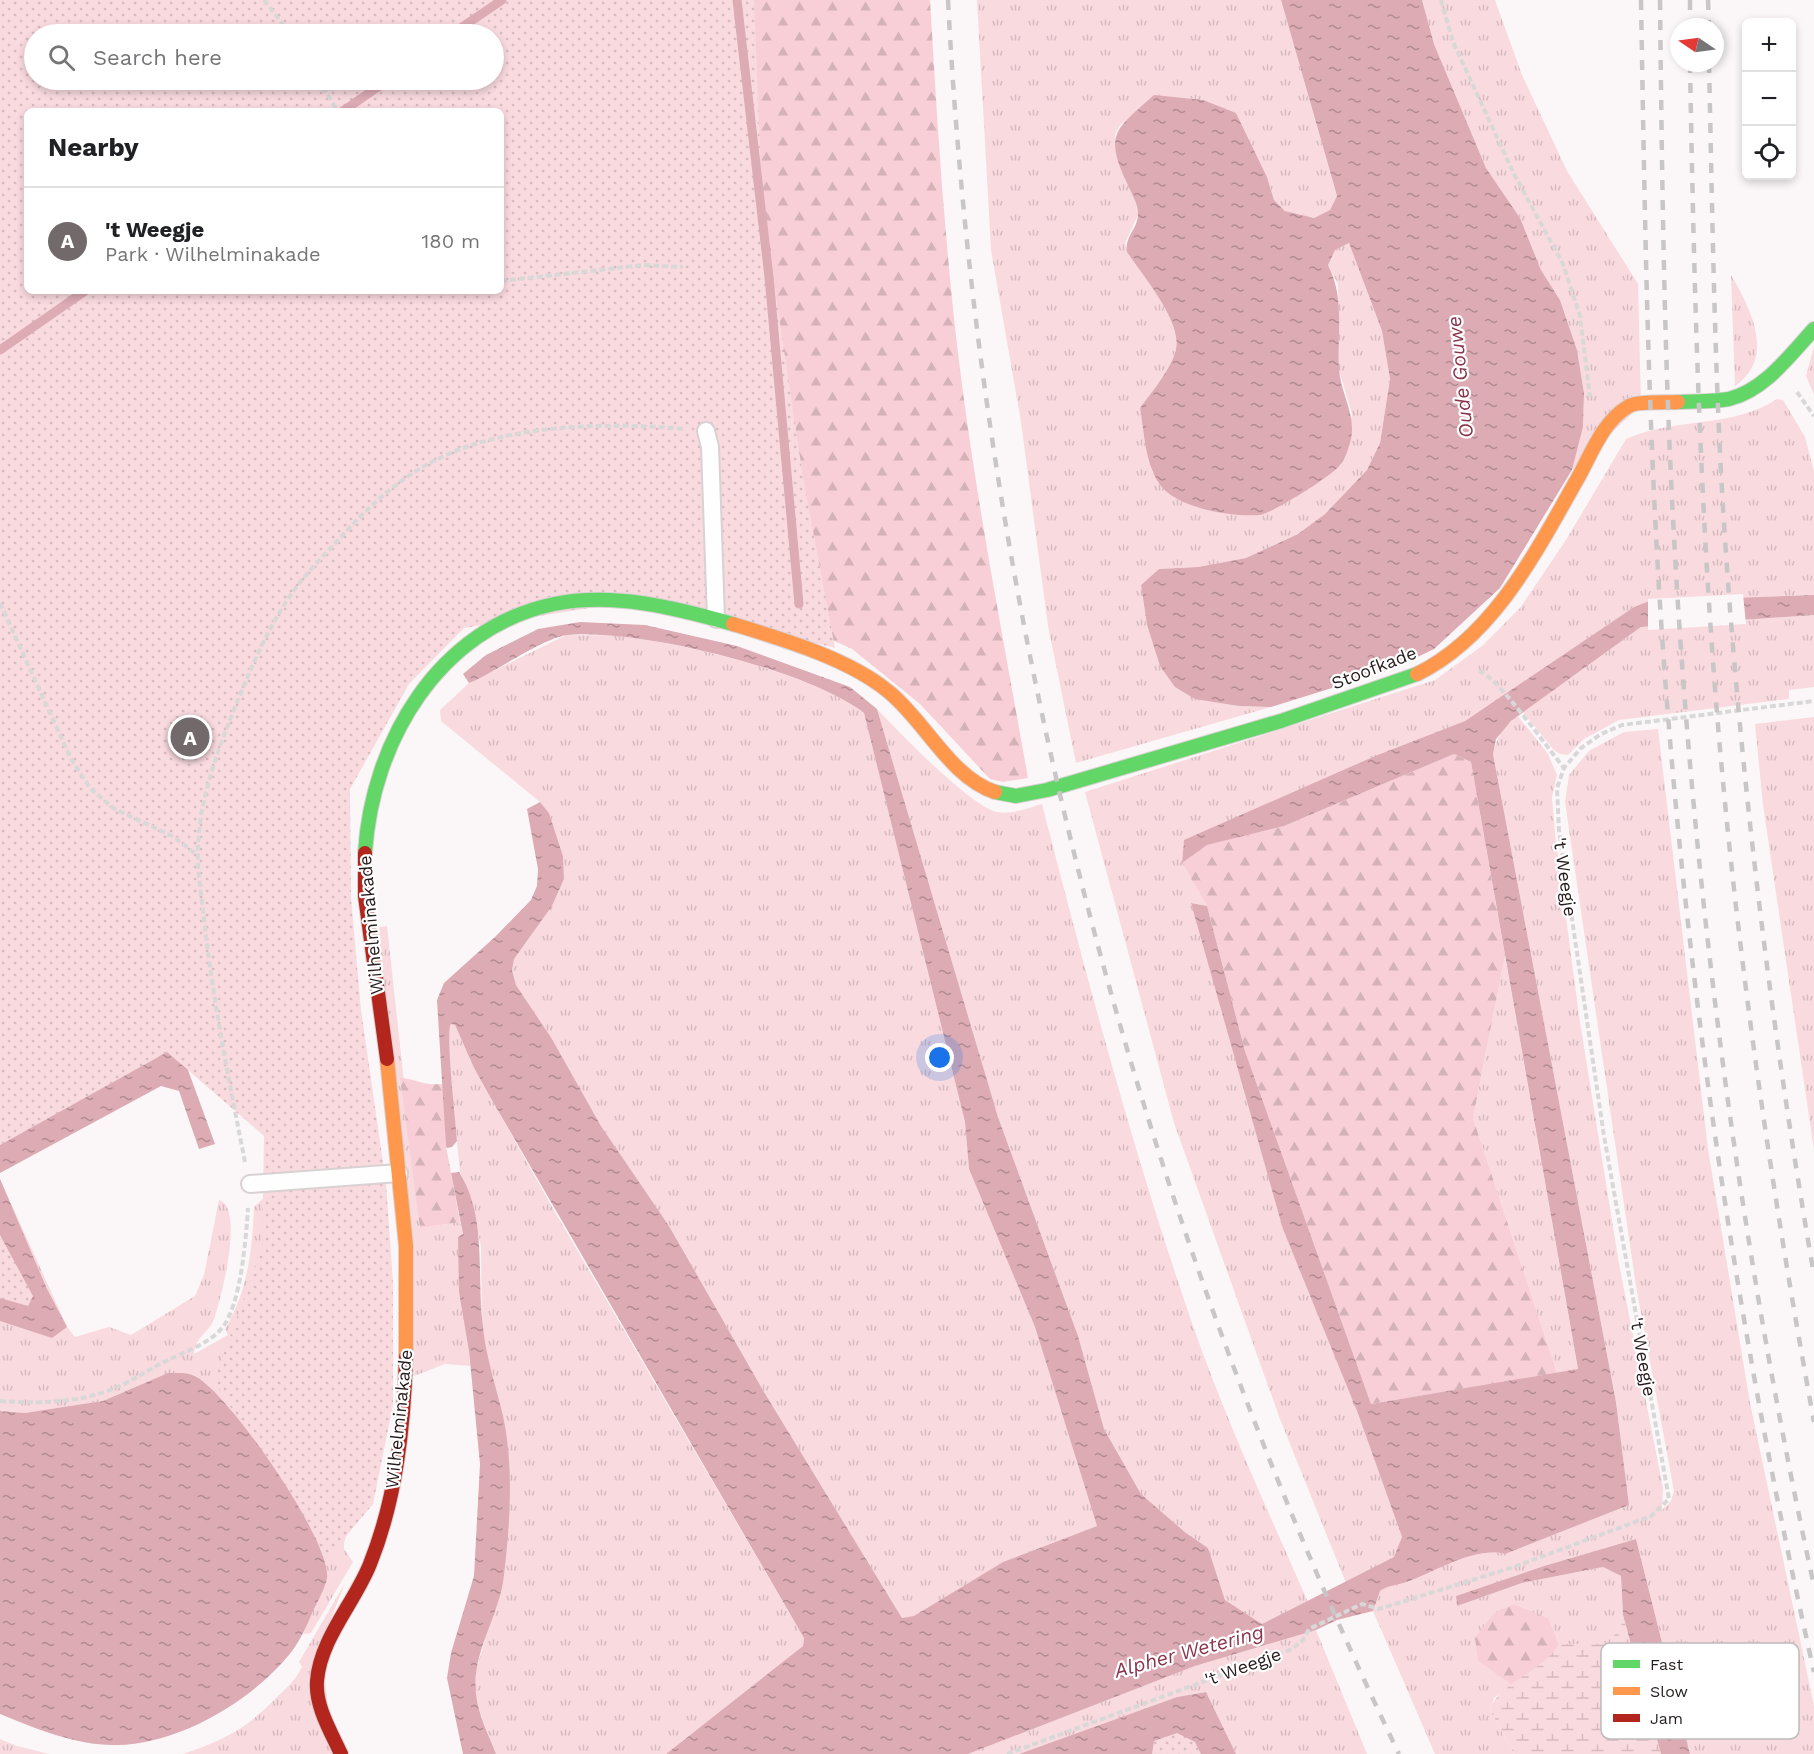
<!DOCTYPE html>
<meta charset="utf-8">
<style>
body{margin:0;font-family:"Work Sans",sans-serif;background:#f6f6f6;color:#202124}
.controls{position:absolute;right:18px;top:18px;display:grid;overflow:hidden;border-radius:9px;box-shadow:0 3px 9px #0003}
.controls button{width:54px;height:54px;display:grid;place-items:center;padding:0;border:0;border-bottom:2px solid #e0e0e0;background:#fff;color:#202124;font:30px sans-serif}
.compass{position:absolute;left:1670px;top:18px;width:54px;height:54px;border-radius:50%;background:#fff;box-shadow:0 3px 9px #0003;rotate:283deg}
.you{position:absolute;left:940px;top:1058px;width:21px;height:21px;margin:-15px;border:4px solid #fff;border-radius:50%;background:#1a73e8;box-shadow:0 0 0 9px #1a73e833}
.badge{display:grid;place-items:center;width:39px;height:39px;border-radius:50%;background:#71696a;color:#fff;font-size:20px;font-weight:700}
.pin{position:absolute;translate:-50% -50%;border:3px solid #fff;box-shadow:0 2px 6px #0006}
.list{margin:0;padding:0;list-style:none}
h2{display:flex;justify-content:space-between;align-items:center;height:78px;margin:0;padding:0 24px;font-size:26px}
h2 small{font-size:20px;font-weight:400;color:#757577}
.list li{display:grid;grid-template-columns:39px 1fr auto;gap:18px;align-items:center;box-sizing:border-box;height:108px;padding:0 24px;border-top:2px solid #e0e0e0}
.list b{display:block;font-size:22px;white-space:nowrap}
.list p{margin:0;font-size:20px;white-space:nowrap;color:#757577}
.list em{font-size:20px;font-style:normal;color:#757577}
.icon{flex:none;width:33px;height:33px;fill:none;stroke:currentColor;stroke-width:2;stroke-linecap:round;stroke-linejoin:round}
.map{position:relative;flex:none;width:1814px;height:1754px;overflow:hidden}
.search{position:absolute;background:#fff;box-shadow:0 3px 9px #0003;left:24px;top:24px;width:480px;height:66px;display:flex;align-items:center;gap:15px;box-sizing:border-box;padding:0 21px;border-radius:33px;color:#757577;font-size:22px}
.panel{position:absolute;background:#fff;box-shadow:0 3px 9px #0003;left:24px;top:108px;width:480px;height:186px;border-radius:9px}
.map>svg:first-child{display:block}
.grass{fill:url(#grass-tufts)}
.forest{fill:url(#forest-firs)}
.wetland{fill:url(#wetland-marsh)}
.park{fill:url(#park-dots);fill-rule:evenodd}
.water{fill:url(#water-ripples)}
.pier{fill:#fbf7f8}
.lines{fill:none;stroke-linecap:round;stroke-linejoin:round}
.stream{stroke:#dcabb4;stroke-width:9}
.lane-casing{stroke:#d9d1d2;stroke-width:20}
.fast-casing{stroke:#d9d1d2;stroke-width:16}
.slow-casing{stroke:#d9d1d2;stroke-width:16}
.jam-casing{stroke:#d9d1d2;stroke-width:16}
.path{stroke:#d9d8d8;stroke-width:4;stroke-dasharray:6 3;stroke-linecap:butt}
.lane{stroke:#fefefe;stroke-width:16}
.fast{stroke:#63d668;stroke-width:14}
.slow{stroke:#ff974d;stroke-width:14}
.jam{stroke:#b3261e;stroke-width:14}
.rail{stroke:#c8c6c7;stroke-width:4.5;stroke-dasharray:10 10;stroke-linecap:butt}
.labels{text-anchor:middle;stroke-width:4.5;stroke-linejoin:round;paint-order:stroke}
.street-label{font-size:18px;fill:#261c1d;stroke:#fff}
.water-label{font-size:20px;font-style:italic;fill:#8a354b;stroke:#fff}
.key{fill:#fff;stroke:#bebbbb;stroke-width:1.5}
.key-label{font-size:16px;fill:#261c1d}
</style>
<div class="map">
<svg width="1814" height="1754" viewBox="0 0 1814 1754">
<defs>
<pattern id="grass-tufts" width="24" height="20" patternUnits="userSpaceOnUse" patternTransform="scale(1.5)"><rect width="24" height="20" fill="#f9dadf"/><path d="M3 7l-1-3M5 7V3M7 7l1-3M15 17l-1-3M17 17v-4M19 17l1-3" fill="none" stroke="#d5babf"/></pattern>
<pattern id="forest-firs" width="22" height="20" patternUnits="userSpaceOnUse" patternTransform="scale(1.5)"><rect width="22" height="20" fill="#f9cfd7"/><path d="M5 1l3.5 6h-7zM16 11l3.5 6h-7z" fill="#d5b1b8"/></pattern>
<pattern id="wetland-marsh" width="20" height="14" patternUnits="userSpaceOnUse" patternTransform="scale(1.5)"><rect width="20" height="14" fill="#f9dadf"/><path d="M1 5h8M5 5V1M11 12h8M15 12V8" fill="none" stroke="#d5babf"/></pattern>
<pattern id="park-dots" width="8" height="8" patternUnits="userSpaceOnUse" patternTransform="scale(1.5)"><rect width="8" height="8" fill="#f9dadf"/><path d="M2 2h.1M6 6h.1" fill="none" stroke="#d5babf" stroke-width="1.8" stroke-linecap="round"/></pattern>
<pattern id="water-ripples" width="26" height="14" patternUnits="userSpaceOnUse" patternTransform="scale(1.5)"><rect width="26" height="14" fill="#dcabb4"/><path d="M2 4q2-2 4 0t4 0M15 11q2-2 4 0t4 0" fill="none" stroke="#b28a92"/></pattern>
</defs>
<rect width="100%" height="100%" fill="#fbf7f8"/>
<path class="grass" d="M 977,0 L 1281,0 L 1337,197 L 1330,210 L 1314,218 L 1285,211 L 1274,200 L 1267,177 L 1236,113 L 1224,109 L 1135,113 L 1119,126 L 1115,135 L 1116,153 L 1136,203 L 1138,215 L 1125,243 L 1127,252 C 1142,275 1182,321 1176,349 C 1172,368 1151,393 1140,408 L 1152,472 L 1263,514 L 1308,489 L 1341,465 L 1352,414 L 1339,370 L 1338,284 L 1328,265 L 1334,250 L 1349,243 L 1382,331 L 1390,379 L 1380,443 L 1367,470 L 1325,514 L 1298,534 L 1246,558 L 1198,567 L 1159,569 L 1141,585 L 1147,625 L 1160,666 L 1239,706 L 1271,707 L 1076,763 L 1048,626 L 1021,422 L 991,250 Z
M 1422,0 L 1495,0 L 1522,75 L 1567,171 L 1638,284 L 1641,405 L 1572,470 L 1583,427 L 1584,393 L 1577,350 L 1560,300 L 1541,270 L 1520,218 L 1486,168 L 1434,44 Z
M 1731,275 C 1751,309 1776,358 1735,386 Z
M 1814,347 L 1814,395 L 1806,376 Z
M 1777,399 L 1783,400 L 1805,437 L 1814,471 L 1814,595 L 1649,601 L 1634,607 L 1465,721 L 1375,756 L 1184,841 L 1182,863 L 1207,906 L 1191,903 L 1357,1411 L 1402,1537 L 1395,1557 L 1346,1583 L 1280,1419 L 1174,1123 L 1085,792 L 1435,680 L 1482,646 L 1520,608 L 1566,540 L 1626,439 C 1675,417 1731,429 1777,399 Z
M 1814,615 L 1814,687 L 1789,690 L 1789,699 L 1619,720 L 1584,739 L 1568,755 L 1560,754 L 1554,750 L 1523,712 L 1641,627 Z
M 566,635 C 585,636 606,634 625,637 C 688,644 815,675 864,713 L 965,1122 L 969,1169 L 1035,1327 L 1097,1526 L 1003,1562 L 914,1617 L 902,1618 L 764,1392 L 669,1226 L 601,1126 L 552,1039 L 516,985 L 512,970 L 514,959 L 552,906 L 564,879 L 563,856 L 549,813 L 540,802 L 441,721 L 440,710 L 469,683 Z
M 877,709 C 899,732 970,806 997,812 C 1011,815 1028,808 1042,804 C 1087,979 1134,1155 1193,1326 C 1226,1420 1268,1511 1308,1602 L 1262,1624 L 1225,1600 L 1208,1548 L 1186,1533 L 1141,1494 L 1104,1429 L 1078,1336 L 998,1117 Z
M 1518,716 L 1548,754 L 1557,775 L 1552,797 L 1555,833 L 1579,1016 L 1619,1264 L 1663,1488 L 1662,1510 L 1671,1501 L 1674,1491 L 1636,1286 L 1565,802 L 1569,775 L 1589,751 L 1624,732 L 1658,729 L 1708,1149 L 1750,1403 L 1814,1706 L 1814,1754 L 1690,1754 L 1636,1539 L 1544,1566 L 1456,1596 L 1457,1606 L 1522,1583 L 1603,1567 L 1621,1576 L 1623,1615 L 1610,1644 L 1559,1644 L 1549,1619 L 1478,1661 L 1513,1686 L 1494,1698 L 1490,1710 L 1514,1754 L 1435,1754 L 1373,1611 C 1376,1605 1377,1594 1381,1590 C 1386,1584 1400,1584 1408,1582 C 1436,1571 1474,1546 1505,1554 L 1629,1505 L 1616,1402 L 1493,754 C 1497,736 1503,727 1518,716 Z
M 1814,717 L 1814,1150 L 1763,805 L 1755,724 Z
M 387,926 L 420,1228 L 460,1222 L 463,1235 L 470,1366 L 445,1364 L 414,1376 L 376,928 Z
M 1505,956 L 1578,1370 L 1557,1373 L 1473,1118 Z
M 451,1024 L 455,1025 L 474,1068 L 556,1214 L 804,1638 L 803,1646 L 666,1754 L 496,1754 L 479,1710 L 475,1693 L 476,1671 L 484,1643 L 509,1501 L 509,1466 L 503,1417 L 489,1370 L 482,1324 L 481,1247 L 473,1208 L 460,1172 L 447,1040 Z
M 0,1179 L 67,1327 L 75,1337 L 109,1327 L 131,1335 L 195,1296 L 204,1275 L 219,1200 C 245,1207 221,1299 214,1319 C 209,1333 196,1335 194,1354 L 228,1335 L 225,1329 C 248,1291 252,1251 254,1207 L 268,1194 L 359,1493 L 344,1543 L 344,1549 L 353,1562 L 311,1633 L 303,1634 L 327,1576 L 239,1421 L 209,1386 L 196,1376 L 169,1373 L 103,1401 L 72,1407 L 25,1413 L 0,1411 Z
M 345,1583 L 321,1644 L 333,1754 L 183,1754 C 226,1739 246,1729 278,1696 C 288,1687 296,1679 302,1667 L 299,1662 Z
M 1316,1630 L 1367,1754 L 1236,1754 L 1206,1692 L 1177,1697 L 1019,1754 L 968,1754 L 1195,1666 Z
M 0,1739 L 17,1746 L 49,1754 L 0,1754 Z"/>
<path class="forest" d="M 531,0 L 753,130 L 748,0 L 930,0 C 937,118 944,236 958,353 C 975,495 1003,637 1028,778 L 1003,782 L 990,779 L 920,704 L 852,649 L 821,635 L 501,291 L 510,173 L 494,34 Z
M 1454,754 L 1471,762 L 1505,956 L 1473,1118 L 1557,1373 L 1371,1404 L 1245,1051 L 1207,906 L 1182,863 L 1206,845 L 1284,826 Z
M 400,1078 C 419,1079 420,1086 443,1084 L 446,1146 L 460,1222 L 420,1228 Z
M 1514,1604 L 1549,1619 L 1559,1644 L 1552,1657 L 1513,1686 L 1478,1661 L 1475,1638 L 1494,1613 Z"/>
<path class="wetland" d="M 1623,1615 L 1661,1754 L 1514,1754 L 1490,1710 C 1498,1683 1543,1672 1559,1644 L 1610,1644 Z"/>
<path class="park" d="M 0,0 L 754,0 L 762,203 L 803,477 L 835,648 L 646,599 L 464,628 L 409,684 L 350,789 L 351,898 L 361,1010 L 386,1183 L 393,1283 L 393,1405 L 373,1504 L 325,1561 L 214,1380 L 262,1249 L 264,1136 L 167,1052 L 0,1145 ZM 34,34 L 494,34 L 494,80 L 34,80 ZM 27,111 L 501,111 L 501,291 L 27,291 Z
M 0,1235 L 33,1295 L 28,1306 L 0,1298 Z
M 1183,1703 L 1208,1754 L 1051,1754 Z"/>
<path class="water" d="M 1281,0 L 1422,0 L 1434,44 L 1486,168 L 1520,218 L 1541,270 L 1560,300 L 1577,350 L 1584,393 L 1583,427 L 1572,470 L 1500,588 L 1434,649 L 1393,669 L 1271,707 L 1239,706 L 1195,699 L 1175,687 L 1160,666 L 1147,625 L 1141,585 L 1159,569 L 1198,567 L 1246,558 L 1298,534 L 1325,514 L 1367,470 L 1380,443 L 1390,379 L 1382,331 L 1349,243 L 1335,250 L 1328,265 C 1345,298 1337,332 1339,368 C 1340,394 1358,416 1350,443 C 1348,449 1345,459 1341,464 C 1334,475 1272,513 1260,515 C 1234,517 1190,510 1168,493 C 1145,474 1145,435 1140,408 C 1151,393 1172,368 1176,349 C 1182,321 1142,275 1127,252 C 1124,237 1138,229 1138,214 C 1138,203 1131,193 1127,183 C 1103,132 1117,129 1154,95 L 1203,100 L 1236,113 L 1267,177 L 1274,200 L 1285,211 L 1314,218 L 1330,210 L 1337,196 Z
M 1814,595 L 1814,615 L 1641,627 L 1511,721 L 1496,739 L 1493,754 L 1616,1402 L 1629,1505 L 1505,1554 C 1474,1546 1435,1572 1407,1582 C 1398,1585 1388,1585 1380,1591 L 1373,1611 L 1337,1620 L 1316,1630 L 1195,1666 L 968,1754 L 666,1754 L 803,1646 L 804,1638 L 493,1102 L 474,1068 L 455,1025 L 451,1024 C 445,1032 456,1123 457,1141 L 452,1147 L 447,1148 L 446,1146 L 437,1000 L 444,983 L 495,937 L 531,900 L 537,886 L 538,869 L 527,809 L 540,802 L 549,813 L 563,856 L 564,879 L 552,906 L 514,959 L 512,970 L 516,985 L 552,1039 L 601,1126 L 669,1226 L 764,1392 L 902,1618 L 914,1616 L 1003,1562 L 1097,1526 L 1035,1327 L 969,1169 L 965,1122 L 864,713 C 809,670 637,628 567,635 C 543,638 496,672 469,683 L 463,674 L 486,655 L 538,629 L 580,622 L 645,625 L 737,646 L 850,687 L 877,709 L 998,1117 L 1078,1336 L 1104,1429 L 1141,1494 L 1186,1533 L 1208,1548 L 1225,1600 L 1262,1624 L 1394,1557 L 1402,1537 L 1357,1411 L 1283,1229 L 1191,903 L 1207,906 L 1245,1051 L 1371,1404 L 1578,1369 L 1471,762 L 1454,754 L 1284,826 L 1207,845 L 1182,863 L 1184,840 L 1375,756 L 1465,721 L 1634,607 L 1649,601 Z
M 167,1052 L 188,1070 L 215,1144 L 199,1149 L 179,1091 L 161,1086 L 0,1173 L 0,1145 Z
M 459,1172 C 488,1218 476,1276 483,1327 C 486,1358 496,1386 503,1416 C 514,1467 510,1524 504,1575 C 500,1615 471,1653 476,1694 C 478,1715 489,1735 496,1754 L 463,1754 L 447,1678 L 451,1653 L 474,1576 L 480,1464 L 469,1351 L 459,1292 L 458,1237 L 463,1234 L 451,1173 Z
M 0,1179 L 47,1289 L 67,1327 L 52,1338 L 0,1321 L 0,1298 L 28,1306 L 33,1296 L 0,1235 Z
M 168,1373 C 177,1373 187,1372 195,1376 C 228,1392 332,1542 327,1578 C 325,1588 318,1601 313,1611 C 307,1625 301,1639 292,1651 C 254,1700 180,1744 117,1745 C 77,1746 37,1729 0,1714 L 0,1411 L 25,1413 L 103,1401 Z
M 1636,1539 L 1690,1754 L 1661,1754 L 1623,1615 L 1621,1576 L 1603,1567 L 1522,1583 L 1457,1606 L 1456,1596 L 1544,1566 Z
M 1206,1692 L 1236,1754 L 1201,1754 L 1195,1742 L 1177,1733 L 1154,1741 L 1152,1754 L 1019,1754 L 1177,1697 Z"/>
<path class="pier" d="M 1743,594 L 1746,624 L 1648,630 L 1648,599 Z"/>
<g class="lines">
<path class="stream" d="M 737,0 L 769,277 L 799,604
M 452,34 L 502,0
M 343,111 L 388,80
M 0,350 L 85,291"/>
<defs>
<path id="lane" d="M 706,431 L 710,447 L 716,619
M 250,1184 L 399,1173"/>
<path id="fast" d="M 1678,402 C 1695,401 1713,402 1729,399 C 1765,390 1790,355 1814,329
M 995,792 L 1016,796 L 1047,790 L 1281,721 L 1417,674
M 365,853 C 372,741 439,628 554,604 C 614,592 676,608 733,624"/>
<path id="slow" d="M 733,624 C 782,639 850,659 889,692 C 925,721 950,777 995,792
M 1417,674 C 1495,636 1538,548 1579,476 C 1592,452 1604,420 1629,406 C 1637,401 1667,403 1678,402
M 387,1059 L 406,1246 L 406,1357"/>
<path id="jam" d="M 365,853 L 365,896 L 387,1059
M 341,1754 C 331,1732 315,1706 317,1681 C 320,1639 355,1602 370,1564 C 396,1499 404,1427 406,1357"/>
</defs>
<use href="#lane" class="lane-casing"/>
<use href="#fast" class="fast-casing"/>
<use href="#slow" class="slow-casing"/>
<use href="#jam" class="jam-casing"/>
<path class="path" d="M 264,0 L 290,34
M 1441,0 L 1453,42 L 1514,174 L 1563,264 L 1580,316 L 1590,397
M 318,80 L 338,111
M 501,281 L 644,265 L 683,267
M 1797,392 L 1814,416
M 0,603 L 71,759 L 90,788 L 113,808 L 174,837 L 197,855
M 1479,671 C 1497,676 1549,750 1564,768
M 245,1162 C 229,1081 213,1001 204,919 C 202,899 198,878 198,857 C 197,812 212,766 228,725 C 247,677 267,626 298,585 C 311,568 326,553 340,538 C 370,505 401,476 442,457 C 510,424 610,422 684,429
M 0,1401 C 44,1404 86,1403 126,1383 C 140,1376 152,1368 166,1361 C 184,1352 209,1344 222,1328 C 241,1305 246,1238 248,1208
M 1007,1754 L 1292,1649 L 1303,1640 L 1309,1629 L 1362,1604 L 1379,1609 L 1514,1567 L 1651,1516 L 1669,1499 L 1604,1136 L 1559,831 L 1557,788 L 1564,768 L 1581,748 L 1601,734 L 1622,725 L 1814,701"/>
<use href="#lane" class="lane"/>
<use href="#fast" class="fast"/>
<use href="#slow" class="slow"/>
<use href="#jam" class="jam"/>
<path class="rail" d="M 948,0 C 980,614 1133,1200 1399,1754
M 1641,0 C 1645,226 1648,451 1665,677 C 1690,1011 1740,1344 1814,1672
M 1660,0 C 1662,179 1664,358 1674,537 C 1693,889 1739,1242 1814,1586
M 1690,0 L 1690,27
M 1708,0 L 1709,27
M 1690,63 C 1694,292 1700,521 1720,749 C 1740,975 1773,1199 1814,1422
M 1709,63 C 1712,200 1714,336 1721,473 C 1736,742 1768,1010 1814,1275"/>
</g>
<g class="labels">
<g class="street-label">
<text transform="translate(1374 668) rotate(-21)" y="6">Stoofkade</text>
<text transform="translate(1565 877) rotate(82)" y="6">'t Weegje</text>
<text transform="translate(371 925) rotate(-95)" y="6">Wilhelminakade</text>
<text transform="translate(1643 1357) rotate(80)" y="6">'t Weegje</text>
<text transform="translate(399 1419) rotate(-84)" y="6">Wilhelminakade</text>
<text transform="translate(1243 1667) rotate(-20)" y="6">'t Weegje</text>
</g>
<g class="water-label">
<text transform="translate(1460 377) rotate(-96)" y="7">Oude Gouwe</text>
<text transform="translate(1189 1651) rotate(-15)" y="7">Alpher Wetering</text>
</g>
</g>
<rect x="1601" y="1643" width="198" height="96" rx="9" class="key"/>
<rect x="1613" y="1660" width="27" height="8" fill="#63d668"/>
<rect x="1613" y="1687" width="27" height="8" fill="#ff974d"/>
<rect x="1613" y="1714" width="27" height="8" fill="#b3261e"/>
<g class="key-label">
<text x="1650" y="1670">Fast</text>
<text x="1650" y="1697">Slow</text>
<text x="1650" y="1724">Jam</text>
</g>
</svg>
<div class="controls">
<button>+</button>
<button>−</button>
<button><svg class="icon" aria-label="locate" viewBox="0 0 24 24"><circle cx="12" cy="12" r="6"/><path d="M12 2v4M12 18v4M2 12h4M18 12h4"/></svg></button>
</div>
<svg class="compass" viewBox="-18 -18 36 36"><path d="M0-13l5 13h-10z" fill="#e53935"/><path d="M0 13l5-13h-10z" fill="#757577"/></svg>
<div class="you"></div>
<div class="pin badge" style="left:190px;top:737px">A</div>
<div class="search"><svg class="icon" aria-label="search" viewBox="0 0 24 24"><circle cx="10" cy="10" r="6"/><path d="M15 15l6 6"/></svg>Search here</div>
<section class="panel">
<h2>Nearby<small></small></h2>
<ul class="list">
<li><span class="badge">A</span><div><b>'t Weegje</b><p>Park · Wilhelminakade</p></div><em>180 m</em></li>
</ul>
</section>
</div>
